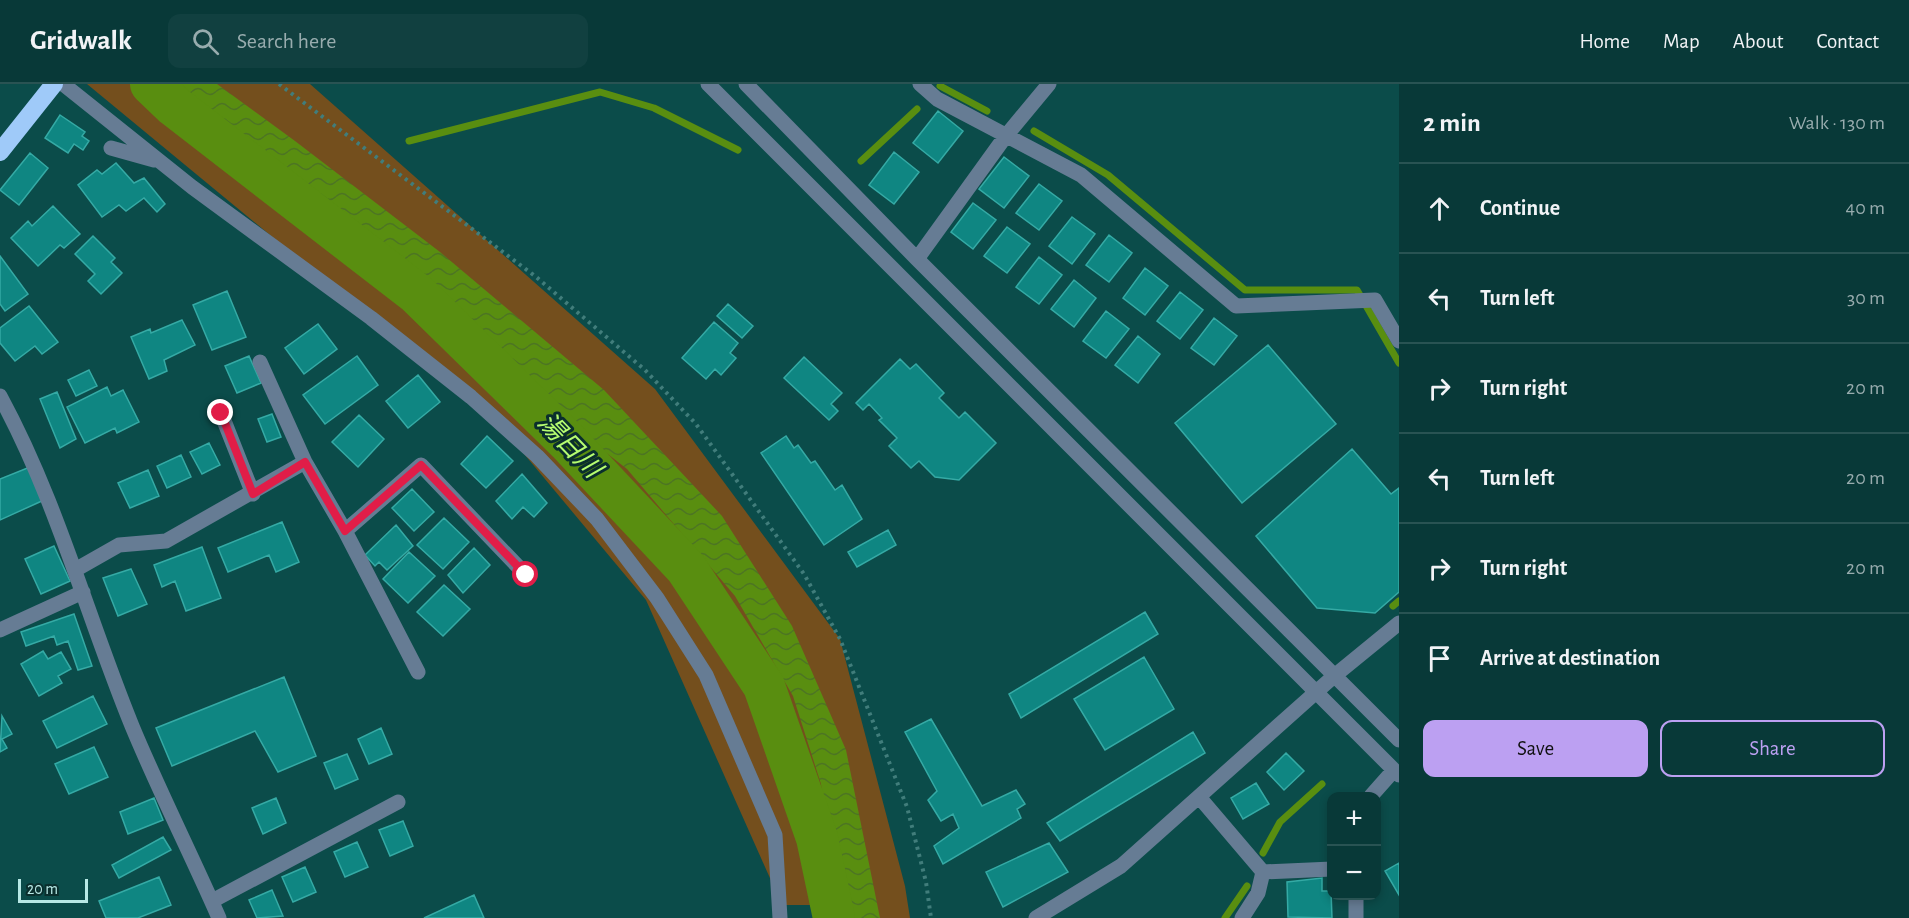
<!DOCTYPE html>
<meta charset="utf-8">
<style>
body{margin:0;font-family:"Alegreya Sans","Noto Sans JP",sans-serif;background:#114040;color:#f1f3f6}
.controls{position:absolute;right:18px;bottom:18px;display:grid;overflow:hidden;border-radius:12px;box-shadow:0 3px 9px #0003}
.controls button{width:54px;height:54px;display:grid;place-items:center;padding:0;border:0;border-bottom:2px solid #295353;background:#083938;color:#f1f3f6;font:30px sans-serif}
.scale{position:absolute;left:18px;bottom:15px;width:70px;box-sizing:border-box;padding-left:6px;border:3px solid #b7e8e5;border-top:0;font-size:16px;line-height:21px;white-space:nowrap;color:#b7e8e5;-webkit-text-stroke:4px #0a2e2d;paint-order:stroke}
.stop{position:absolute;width:18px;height:18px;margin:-14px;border:4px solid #e11d48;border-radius:50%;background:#fff}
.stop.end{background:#e11d48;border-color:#fff;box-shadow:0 2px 6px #0008}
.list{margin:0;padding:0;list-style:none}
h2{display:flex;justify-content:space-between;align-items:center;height:78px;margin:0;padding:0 24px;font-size:26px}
h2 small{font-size:20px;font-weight:400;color:#98acae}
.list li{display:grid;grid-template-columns:39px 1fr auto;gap:18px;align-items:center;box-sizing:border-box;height:90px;padding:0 24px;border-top:2px solid #295353}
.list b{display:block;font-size:22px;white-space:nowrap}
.list em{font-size:20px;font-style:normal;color:#98acae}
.actions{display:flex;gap:12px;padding:18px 24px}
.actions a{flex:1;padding:14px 0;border:2px solid #bca0f2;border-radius:12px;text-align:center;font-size:21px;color:#bca0f2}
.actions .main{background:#bca0f2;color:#111}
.icon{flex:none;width:33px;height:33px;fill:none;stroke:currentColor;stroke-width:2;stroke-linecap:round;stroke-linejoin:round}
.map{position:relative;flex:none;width:1399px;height:834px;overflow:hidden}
header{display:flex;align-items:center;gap:36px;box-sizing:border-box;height:84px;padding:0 30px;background:#083938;border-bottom:2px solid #295353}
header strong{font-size:28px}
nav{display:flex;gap:33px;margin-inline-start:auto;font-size:21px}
.search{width:420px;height:54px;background:#114040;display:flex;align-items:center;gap:15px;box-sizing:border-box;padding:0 21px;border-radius:12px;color:#98acae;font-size:22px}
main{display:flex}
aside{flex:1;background:#083938}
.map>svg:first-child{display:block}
.grass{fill:#744f1d}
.water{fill:url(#water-waves)}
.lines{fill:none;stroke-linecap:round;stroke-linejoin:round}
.stream{stroke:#598e10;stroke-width:7}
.river{stroke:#598e10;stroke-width:42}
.building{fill:#0f8682;stroke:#35aaa5;stroke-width:1.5}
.path{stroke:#417d7b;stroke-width:4;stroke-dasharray:3 4.5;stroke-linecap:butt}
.minor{stroke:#667c94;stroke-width:15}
.highway{stroke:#9fcaf9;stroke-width:18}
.route{stroke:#e11d48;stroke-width:8}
.labels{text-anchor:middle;stroke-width:6;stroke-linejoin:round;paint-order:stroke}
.water-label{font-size:26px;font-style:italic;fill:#b6fd70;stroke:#0a2e2d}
</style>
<header>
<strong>Gridwalk</strong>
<div class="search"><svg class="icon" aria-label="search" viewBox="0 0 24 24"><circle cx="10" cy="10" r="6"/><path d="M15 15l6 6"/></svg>Search here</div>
<nav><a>Home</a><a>Map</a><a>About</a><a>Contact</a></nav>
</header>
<main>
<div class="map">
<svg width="1399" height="834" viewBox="0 0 1399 834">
<defs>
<pattern id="water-waves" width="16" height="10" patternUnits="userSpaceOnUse" patternTransform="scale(1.5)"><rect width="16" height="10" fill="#598e10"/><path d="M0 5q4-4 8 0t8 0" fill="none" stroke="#4d7523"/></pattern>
</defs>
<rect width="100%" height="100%" fill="#0b4c4a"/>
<path class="grass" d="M 87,0 L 310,0 L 655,305 L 840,555 L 905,802 L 910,834 L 832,834 L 831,821 L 782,821 L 646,516 L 499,340 Z"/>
<path class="water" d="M 150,0 L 217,0 L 295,57 L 440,168 L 604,306 L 722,432 L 792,542 L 846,666 L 880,834 L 837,834 L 821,700 L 793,612 L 735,512 L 627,385 L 540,317 L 216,46 Z"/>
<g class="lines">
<path class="stream" d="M 940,2 L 987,27
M 1034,47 L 1108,91 L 1245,206 L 1357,206 L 1399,279
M 409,57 L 600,8 L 654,24 L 738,66
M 861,77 L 917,25
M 1393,522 L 1399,517
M 1263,769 L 1280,738 L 1322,700
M 1225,834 L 1247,802"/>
<path class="river" d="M 151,0 L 174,22 L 417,210 L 568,358 L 686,484 L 764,602 L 817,754 L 834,834"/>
</g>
<path class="building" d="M 938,27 L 963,47 L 938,79 L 913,59 Z
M 60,31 L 85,48 L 82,52 L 89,57 L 83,66 L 74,60 L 68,69 L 45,54 Z
M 894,68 L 919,88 L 894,120 L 869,101 Z
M 30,69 L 48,84 L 19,121 L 0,106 Z
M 1004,73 L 1029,92 L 1004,124 L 979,105 Z
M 116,79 L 134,99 L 144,94 L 165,120 L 157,128 L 144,114 L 126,127 L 119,121 L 102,133 L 78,101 L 97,86 L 102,90 Z
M 1039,100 L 1062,117 L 1039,146 L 1016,129 Z
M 973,119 L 996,136 L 973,165 L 951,148 Z
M 53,122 L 80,150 L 64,164 L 60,161 L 38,182 L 11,154 L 28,137 L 32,142 Z
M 1072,133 L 1095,150 L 1072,180 L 1049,162 Z
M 1007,143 L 1030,160 L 1007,189 L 984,172 Z
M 1109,151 L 1132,169 L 1109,198 L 1086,181 Z
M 93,152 L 115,174 L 111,178 L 122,189 L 101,210 L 88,197 L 95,190 L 75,170 Z
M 0,172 L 28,210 L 5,227 L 0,220 Z
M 1039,173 L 1062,191 L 1039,220 L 1016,203 Z
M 1145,184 L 1168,202 L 1145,231 L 1123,214 Z
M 1074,196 L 1096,214 L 1074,243 L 1051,225 Z
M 227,207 L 246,253 L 212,266 L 193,221 Z
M 1180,208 L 1203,226 L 1180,255 L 1157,237 Z
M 728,220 L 753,242 L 742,254 L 717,232 Z
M 29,222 L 58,258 L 42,270 L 35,262 L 15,277 L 0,259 L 0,244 Z
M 1106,227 L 1129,245 L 1106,274 L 1083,257 Z
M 1214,234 L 1237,252 L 1214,281 L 1191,264 Z
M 182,236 L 195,261 L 164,276 L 167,287 L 149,295 L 131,253 L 150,245 L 151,249 Z
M 714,238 L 738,259 L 730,269 L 736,274 L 721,291 L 715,285 L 706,295 L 682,274 Z
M 318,240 L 337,265 L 304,290 L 285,264 Z
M 1138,252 L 1160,270 L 1138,299 L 1115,281 Z
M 1268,261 L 1336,340 L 1242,419 L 1175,339 Z
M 249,272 L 261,299 L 237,309 L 225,282 Z
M 357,272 L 378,301 L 325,340 L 303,311 Z
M 804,273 L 842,309 L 831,320 L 838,327 L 829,336 L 784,294 Z
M 900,275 L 910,285 L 916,280 L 944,309 L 939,314 L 959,334 L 965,328 L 996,359 L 959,396 L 935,393 L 919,377 L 911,384 L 889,362 L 897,354 L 879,336 L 882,334 L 869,320 L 863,326 L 856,319 Z
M 89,286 L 97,302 L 76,312 L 68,296 Z
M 418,291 L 440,318 L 408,344 L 386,317 Z
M 107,303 L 111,312 L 123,306 L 139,338 L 117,349 L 115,344 L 85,359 L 67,323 Z
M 57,308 L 76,355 L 60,364 L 40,315 Z
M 272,330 L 281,353 L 267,358 L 258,335 Z
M 359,331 L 384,355 L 358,383 L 332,358 Z
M 487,352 L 513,377 L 486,404 L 461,380 Z
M 786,352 L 794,364 L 798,361 L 811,379 L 815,377 L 835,406 L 842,401 L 862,435 L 824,461 L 761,369 Z
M 209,359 L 220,381 L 202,390 L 190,368 Z
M 1352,365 L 1391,410 L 1399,404 L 1399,508 L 1375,529 L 1317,524 L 1256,452 Z
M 181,371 L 191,393 L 167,404 L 157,382 Z
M 30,383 L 44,416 L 0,436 L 0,395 Z
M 148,386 L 159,412 L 130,424 L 118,399 Z
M 522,390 L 547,419 L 534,433 L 523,423 L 512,435 L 496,417 Z
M 412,405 L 434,428 L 414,447 L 392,424 Z
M 444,434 L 469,458 L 443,485 L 417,461 Z
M 282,438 L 299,478 L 276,488 L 269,471 L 228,488 L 218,464 Z
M 396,441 L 413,462 L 387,486 L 379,478 L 375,482 L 365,471 Z
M 888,446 L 896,461 L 857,483 L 848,468 Z
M 54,462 L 70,497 L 41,510 L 25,475 Z
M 202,463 L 221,514 L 186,527 L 175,497 L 162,503 L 154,481 Z
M 474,464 L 490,481 L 463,509 L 448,491 Z
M 409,468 L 435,492 L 408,519 L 383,495 Z
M 131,485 L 147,520 L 118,532 L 103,494 Z
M 444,501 L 470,525 L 443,552 L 417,528 Z
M 1145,528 L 1158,550 L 1021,634 L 1009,610 Z
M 74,530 L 92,582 L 78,586 L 68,557 L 57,561 L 54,552 L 26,562 L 21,548 Z
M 43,567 L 48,575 L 61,568 L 71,585 L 58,592 L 62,599 L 39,612 L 21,580 Z
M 1144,573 L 1174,625 L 1105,666 L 1074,615 Z
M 284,593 L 316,672 L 278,688 L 255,647 L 172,682 L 156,644 Z
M 93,612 L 107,640 L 57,664 L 43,637 Z
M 2,632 L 12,650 L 2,655 L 7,664 L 0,668 Z
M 931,635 L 982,722 L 1016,706 L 1025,720 L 1017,725 L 1021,734 L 943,780 L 934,762 L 959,744 L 953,730 L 941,737 L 928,716 L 937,707 L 905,648 Z
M 381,644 L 392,670 L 369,680 L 358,655 Z
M 1193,648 L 1205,669 L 1060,757 L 1047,739 Z
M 94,663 L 108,693 L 69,710 L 55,680 Z
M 1286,669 L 1304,687 L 1284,706 L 1267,688 Z
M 347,670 L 358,695 L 335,705 L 324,679 Z
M 1256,699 L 1269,720 L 1243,735 L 1231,714 Z
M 154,714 L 163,736 L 128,750 L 120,728 Z
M 276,714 L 286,739 L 263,750 L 252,724 Z
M 403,737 L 413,762 L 390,772 L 379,746 Z
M 163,753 L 171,766 L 119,794 L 112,781 Z
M 357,758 L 368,783 L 345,793 L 334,768 Z
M 1049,759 L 1068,788 L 1003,823 L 986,788 Z
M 1399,779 L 1399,811 L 1385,787 Z
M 305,783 L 316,808 L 293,818 L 282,793 Z
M 159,793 L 171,821 L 138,834 L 106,834 L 99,817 Z
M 1322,794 L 1322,807 L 1331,807 L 1332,834 L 1288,833 L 1287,798 Z
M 272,806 L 283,832 L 257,834 L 249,816 Z
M 474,811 L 484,834 L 424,834 Z"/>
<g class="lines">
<path class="path" d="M 279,0 L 535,192 L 645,286 L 696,340 L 804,490 L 840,555 L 907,723 L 926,798 L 931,834"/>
<path class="minor" d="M 63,0 L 192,103 L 371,234 L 471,313 L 537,372 L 597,435 L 657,514 L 706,591 L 775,751 L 780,834
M 708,0 L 1399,691
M 746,0 L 917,175 L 1399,656
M 920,0 L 937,15 L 1081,91 L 1236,222 L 1375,216 L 1399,257
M 111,64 L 154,76
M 917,175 L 1005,53 L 1049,0
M 0,312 C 57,417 87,532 132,642 C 159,707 191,770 219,834
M 221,329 L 253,410
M 305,378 L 345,447 L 418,588
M 345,447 L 421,381 L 526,491
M 75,486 L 119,461 L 166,457 L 305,378 L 260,278
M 0,546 L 83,508
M 1371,712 L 1394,686
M 1200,714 L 1263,788 L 1332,785
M 1356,812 L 1356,834
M 212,817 L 398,718
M 1036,834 L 1121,782 L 1333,593 L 1399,539
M 1242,834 L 1258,809 L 1263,788"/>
<path class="highway" d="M 0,68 L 54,0"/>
</g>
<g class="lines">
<path class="route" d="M 221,329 L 253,410 L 305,378 L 345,447 L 421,381 L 526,491"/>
</g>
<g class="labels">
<g class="water-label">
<text transform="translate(570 361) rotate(46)" y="9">湯日川</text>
</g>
</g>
</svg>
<div class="controls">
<button>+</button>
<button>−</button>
</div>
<div class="scale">20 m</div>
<div class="stop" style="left:526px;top:491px"></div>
<div class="stop end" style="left:221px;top:329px"></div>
</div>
<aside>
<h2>2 min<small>Walk · 130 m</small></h2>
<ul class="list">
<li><svg class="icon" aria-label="ahead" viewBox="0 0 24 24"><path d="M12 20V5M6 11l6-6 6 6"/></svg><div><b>Continue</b></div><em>40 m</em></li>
<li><svg class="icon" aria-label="left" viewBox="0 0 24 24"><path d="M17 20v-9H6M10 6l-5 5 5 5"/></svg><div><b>Turn left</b></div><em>30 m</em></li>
<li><svg class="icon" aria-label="right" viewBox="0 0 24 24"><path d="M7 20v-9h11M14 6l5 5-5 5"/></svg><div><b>Turn right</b></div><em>20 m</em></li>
<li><svg class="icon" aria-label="left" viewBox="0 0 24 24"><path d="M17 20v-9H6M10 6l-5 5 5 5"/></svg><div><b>Turn left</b></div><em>20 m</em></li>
<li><svg class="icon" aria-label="right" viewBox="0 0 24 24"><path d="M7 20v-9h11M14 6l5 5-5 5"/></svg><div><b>Turn right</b></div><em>20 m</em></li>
<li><svg class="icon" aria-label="arrive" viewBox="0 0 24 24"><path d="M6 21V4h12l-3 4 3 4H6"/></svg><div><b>Arrive at destination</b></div></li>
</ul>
<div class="actions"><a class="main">Save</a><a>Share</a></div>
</aside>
</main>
